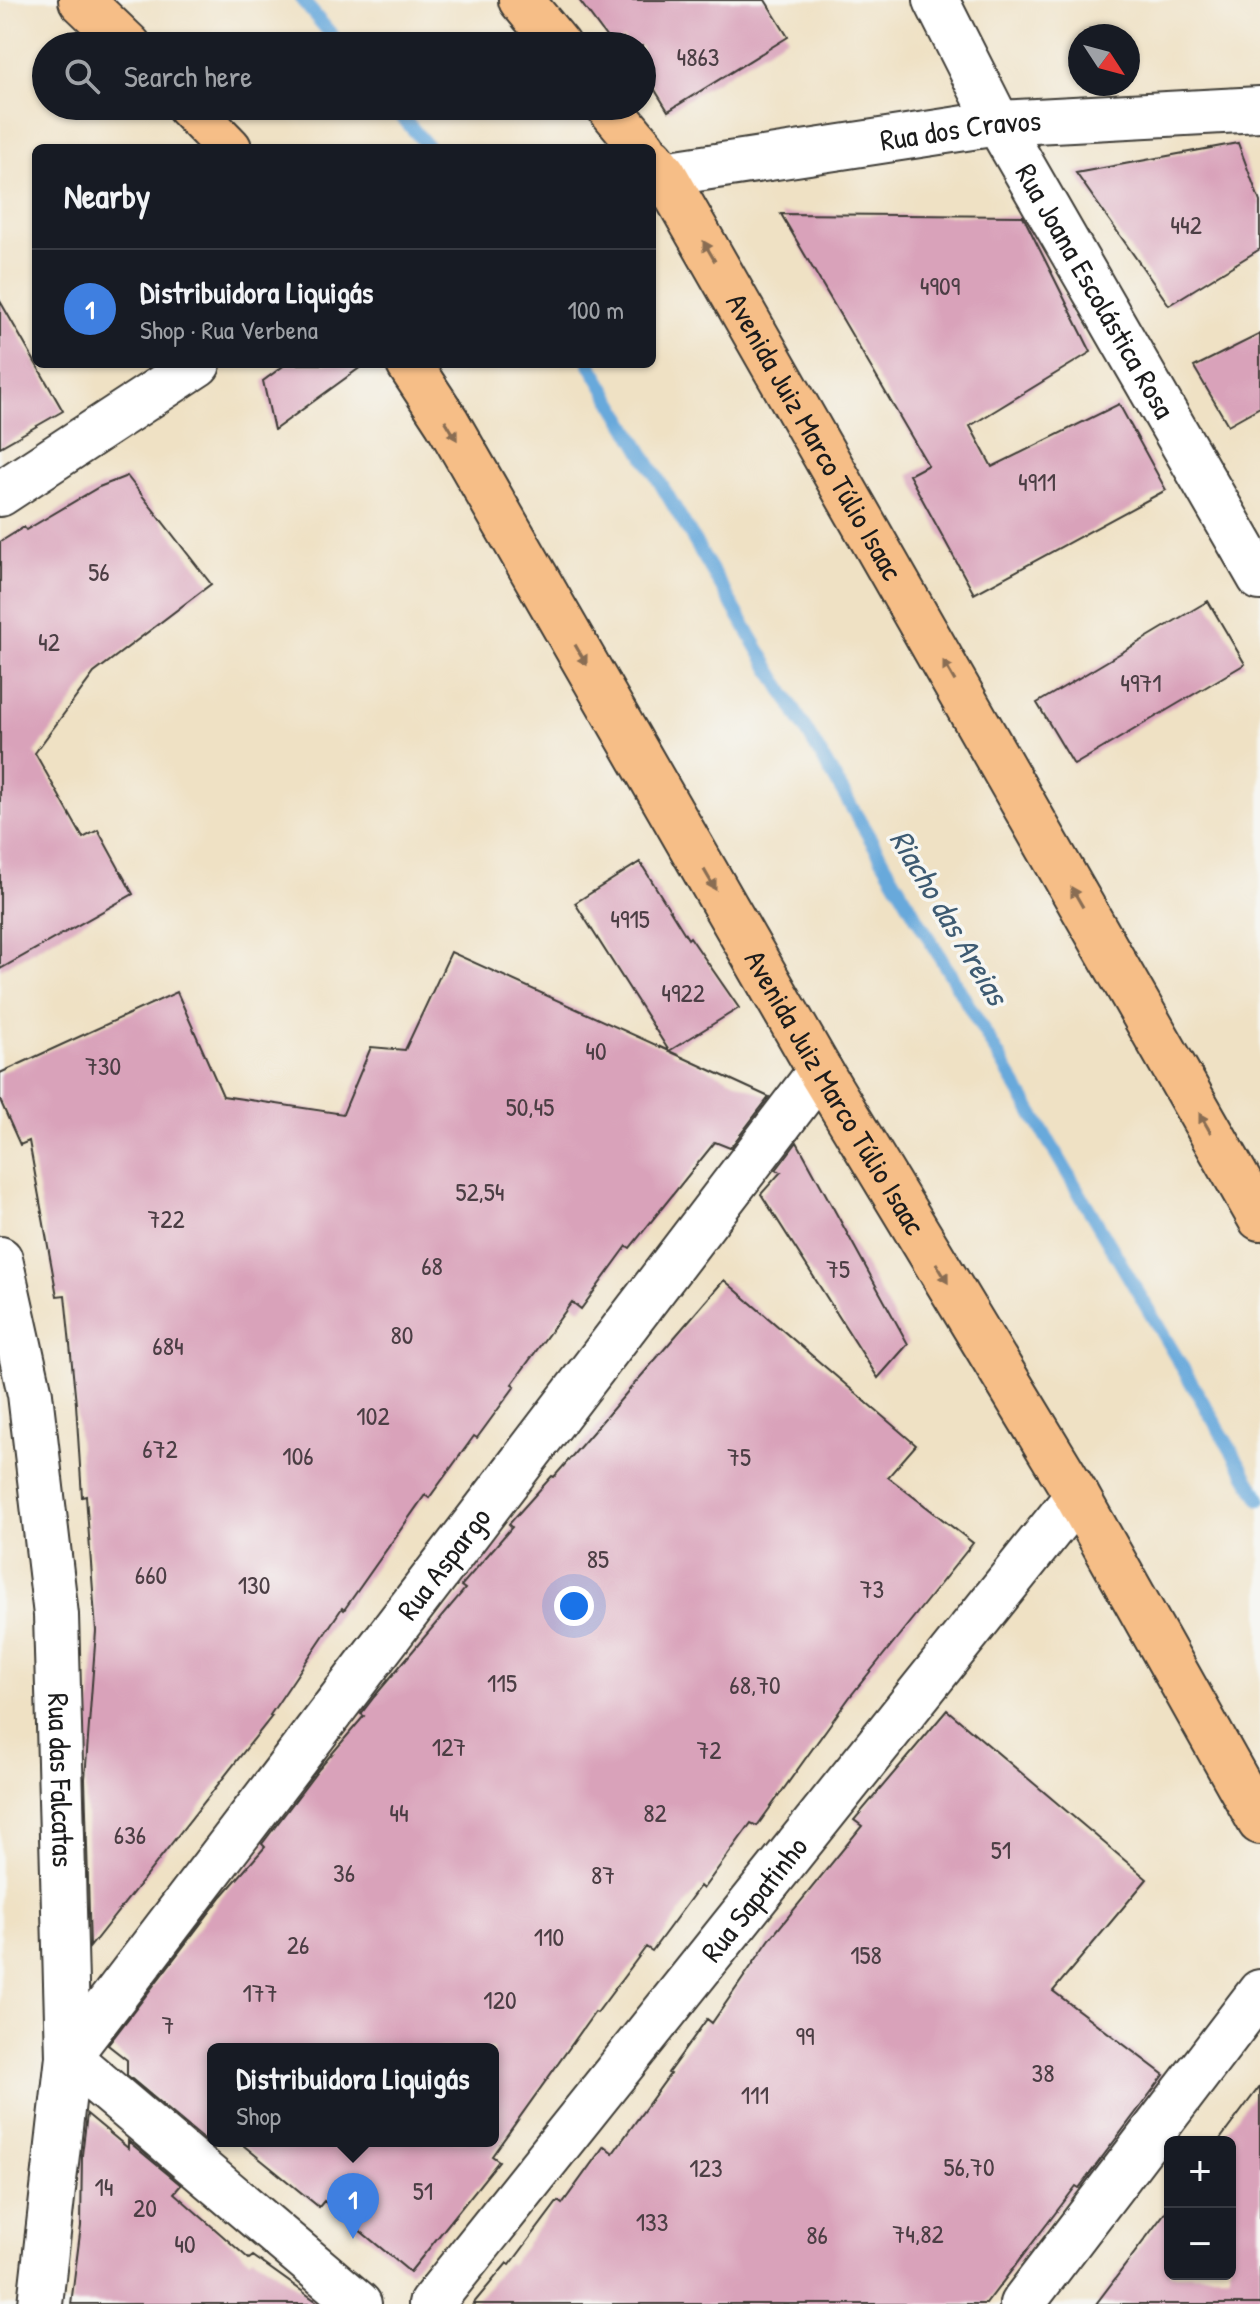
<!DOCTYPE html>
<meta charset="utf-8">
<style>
body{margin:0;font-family:"Patrick Hand",sans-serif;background:#20242c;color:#f1f3f6}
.controls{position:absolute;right:24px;bottom:24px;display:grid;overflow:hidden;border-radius:12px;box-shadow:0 2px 6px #0004}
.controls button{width:72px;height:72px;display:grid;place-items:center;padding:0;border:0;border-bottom:2px solid #363941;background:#171b24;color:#f1f3f6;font:40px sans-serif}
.compass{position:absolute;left:1068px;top:24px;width:72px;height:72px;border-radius:50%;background:#171b24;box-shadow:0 2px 6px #0004;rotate:126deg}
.you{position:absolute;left:574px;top:1606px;width:28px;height:28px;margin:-20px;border:6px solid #fff;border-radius:50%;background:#1a73e8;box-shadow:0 0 0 12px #1a73e833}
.badge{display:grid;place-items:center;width:52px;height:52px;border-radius:50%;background:#2563eb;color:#fff;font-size:26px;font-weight:700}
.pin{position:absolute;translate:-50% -66px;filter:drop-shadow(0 2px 4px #0008)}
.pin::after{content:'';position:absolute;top:42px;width:28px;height:24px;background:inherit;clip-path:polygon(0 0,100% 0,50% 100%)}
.popup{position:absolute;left:207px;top:2043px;width:292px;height:104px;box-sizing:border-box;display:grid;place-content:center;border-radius:12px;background:#171b24;filter:drop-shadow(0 2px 6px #0005);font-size:26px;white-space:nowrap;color:#9ea1a6}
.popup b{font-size:30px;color:#f1f3f6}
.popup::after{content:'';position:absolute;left:50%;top:100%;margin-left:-16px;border:16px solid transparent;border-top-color:#171b24}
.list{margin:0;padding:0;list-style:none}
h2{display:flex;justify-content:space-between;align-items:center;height:104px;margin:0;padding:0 32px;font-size:34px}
h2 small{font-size:26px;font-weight:400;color:#9ea1a6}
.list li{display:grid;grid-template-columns:52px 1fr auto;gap:24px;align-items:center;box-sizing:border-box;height:120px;padding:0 32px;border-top:2px solid #363941}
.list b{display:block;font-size:30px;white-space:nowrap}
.list p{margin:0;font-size:26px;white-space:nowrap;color:#9ea1a6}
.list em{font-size:26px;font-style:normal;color:#9ea1a6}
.icon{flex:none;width:44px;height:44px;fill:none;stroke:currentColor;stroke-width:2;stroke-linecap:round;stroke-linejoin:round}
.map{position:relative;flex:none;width:1260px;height:2304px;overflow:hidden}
.search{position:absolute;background:#171b24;box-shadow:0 2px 6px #0004;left:32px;top:32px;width:624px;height:88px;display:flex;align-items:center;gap:20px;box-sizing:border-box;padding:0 28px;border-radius:44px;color:#9ea1a6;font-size:30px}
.panel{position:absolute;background:#171b24;box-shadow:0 2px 6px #0004;left:32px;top:144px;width:624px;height:224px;border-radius:12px}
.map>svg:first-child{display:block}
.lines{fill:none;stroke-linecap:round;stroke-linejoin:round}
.stream{stroke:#67a9db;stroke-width:14}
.building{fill:#d9a2ba}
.street-casing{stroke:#3c3a35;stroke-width:48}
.primary-casing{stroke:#3c3a35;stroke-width:48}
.street{stroke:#fff;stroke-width:44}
.primary{stroke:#f6be87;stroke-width:44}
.oneway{fill:#896d52}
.labels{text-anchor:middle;stroke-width:7;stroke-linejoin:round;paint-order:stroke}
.number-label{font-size:26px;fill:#4b3e44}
.street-label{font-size:30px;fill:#1c1c1c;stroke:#f6f6f2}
.water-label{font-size:32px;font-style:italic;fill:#3e5b72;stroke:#f6f6f2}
</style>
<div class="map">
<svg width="1260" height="2304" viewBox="0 0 1260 2304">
<rect width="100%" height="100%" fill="#f6f6f2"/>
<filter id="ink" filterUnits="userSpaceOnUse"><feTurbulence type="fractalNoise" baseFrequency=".0125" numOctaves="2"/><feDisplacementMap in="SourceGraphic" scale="16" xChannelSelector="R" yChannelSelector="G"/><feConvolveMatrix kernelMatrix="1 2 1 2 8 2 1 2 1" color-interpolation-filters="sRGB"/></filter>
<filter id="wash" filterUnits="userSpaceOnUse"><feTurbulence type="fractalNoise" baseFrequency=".006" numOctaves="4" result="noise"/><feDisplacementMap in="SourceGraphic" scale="32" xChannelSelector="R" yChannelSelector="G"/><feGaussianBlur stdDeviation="1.8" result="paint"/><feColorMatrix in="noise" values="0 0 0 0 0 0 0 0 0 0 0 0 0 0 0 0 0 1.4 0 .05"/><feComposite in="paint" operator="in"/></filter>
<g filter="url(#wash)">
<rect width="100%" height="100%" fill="#efe1c4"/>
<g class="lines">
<path class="stream" d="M 302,0 L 341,46
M 393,106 L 429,148
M 590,364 L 1260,1499"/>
</g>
<g id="blocks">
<path class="building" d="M 579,0 L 765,0 L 788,37 L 668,111 L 642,69 L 642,46 L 628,46 L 623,38 L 613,46 Z
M 1238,143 L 1260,202 L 1260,249 L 1169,305 L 1076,173 Z
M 781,214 L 1023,216 L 1091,352 L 970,426 L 992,467 L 1119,404 L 1166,490 L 974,594 L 909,475 L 928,465 Z
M 0,301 L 63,411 L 0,447 Z
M 1260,334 L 1260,407 L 1228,425 L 1194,367 Z
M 286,364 L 365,364 L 274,430 L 263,381 Z
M 127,476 L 211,584 L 94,673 L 35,753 L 83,838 L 98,830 L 133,894 L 0,969 L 0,542 L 24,527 L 26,530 L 99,487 Z
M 1208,601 L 1245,664 L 1074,765 L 1037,703 Z
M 640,862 L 688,939 L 690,937 L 739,1008 L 669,1051 L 769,1097 L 730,1148 L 715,1142 L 630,1248 L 627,1246 L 581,1309 L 572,1302 L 512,1384 L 515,1386 L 477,1438 L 474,1436 L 429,1498 L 425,1495 L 344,1610 L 342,1608 L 270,1715 L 272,1716 L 90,1947 L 85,1779 L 96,1631 L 86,1496 L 82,1497 L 76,1404 L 65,1295 L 57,1296 L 29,1141 L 20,1145 L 0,1100 L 0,1073 L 177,992 L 223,1096 L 343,1114 L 371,1047 L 405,1050 L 451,952 L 669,1051 L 575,903 Z
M 797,1142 L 908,1344 L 878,1378 L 761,1194 L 781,1172 L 776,1170 Z
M 724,1280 L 916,1445 L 888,1477 L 973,1543 L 849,1698 L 757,1826 L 751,1823 L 703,1889 L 700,1886 L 652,1951 L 646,1947 L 597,2013 L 595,2012 L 492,2156 L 499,2161 L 410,2272 L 324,2201 L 319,2207 L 238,2141 L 493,2141 L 493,2049 L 213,2049 L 213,2147 L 127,2075 L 127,2060 L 108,2045 L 222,1896 L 265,1847 L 262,1844 L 319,1769 L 364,1716 L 361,1714 L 374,1697 L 465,1589 L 461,1586 L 512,1527 L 509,1524 L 552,1476 L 554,1477 Z
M 947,1710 L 1147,1879 L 1053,1991 L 1164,2075 L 1079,2188 L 1076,2186 L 986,2304 L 473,2304 L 507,2263 L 510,2265 L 558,2201 L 562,2204 L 604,2146 L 613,2153 L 670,2074 L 668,2073 L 707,2019 L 712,2023 L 770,1939 L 862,1826 L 854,1820 Z
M 1260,2086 L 1260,2304 L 1096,2304 L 1170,2206 L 1170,2274 L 1230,2274 L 1230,2142 L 1218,2142 Z
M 87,2114 L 128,2148 L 128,2141 L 181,2185 L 174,2193 L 249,2259 L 253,2256 L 320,2304 L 71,2304 L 81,2226 L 82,2155 Z"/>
</g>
</g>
<g filter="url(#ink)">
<use href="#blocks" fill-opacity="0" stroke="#3c3a35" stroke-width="2"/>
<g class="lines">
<defs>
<g id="street">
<path id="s1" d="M 936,0 L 998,123 L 1260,578"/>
<path id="s2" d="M 664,174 L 998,123 L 1260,109"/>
<path d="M 0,494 L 198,364"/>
<path id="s3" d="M 0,1259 L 30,1394 L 56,1615 L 68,2057 L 40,2304"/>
<path id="s4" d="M 359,2304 L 68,2057 L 820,1071"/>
<path id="s5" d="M 431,2304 L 1077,1496"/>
<path d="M 1022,2304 L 1260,1992"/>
</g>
<g id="primary">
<path d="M 81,0 L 129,46"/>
<path d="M 521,0 L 559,46"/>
<path d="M 188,106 L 229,148"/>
<path d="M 608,106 L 643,148"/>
<path id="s6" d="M 652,159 L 664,174 L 1260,1218"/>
<path id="s7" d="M 409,364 L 447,422 L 820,1071 L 1077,1496 L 1260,1822"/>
</g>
</defs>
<use href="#street" class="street-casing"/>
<use href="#primary" class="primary-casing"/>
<use href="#street" class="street"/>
<use href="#primary" class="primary"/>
</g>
<defs><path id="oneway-solid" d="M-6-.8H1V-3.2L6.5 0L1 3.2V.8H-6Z" transform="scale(2)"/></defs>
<g class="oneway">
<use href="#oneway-solid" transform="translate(709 251) rotate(-120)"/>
<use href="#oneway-solid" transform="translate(451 430) rotate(59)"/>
<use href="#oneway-solid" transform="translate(581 655) rotate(60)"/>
<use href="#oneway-solid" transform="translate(949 671) rotate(-120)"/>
<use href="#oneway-solid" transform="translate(710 880) rotate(60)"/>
<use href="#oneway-solid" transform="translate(1077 897) rotate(-120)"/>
<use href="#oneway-solid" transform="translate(1205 1123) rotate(-120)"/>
<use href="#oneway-solid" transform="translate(942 1273) rotate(59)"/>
</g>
</g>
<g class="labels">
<g class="number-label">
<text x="698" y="66">4863</text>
<text x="1186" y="234">442</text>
<text x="940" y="295">4909</text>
<text x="1037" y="491">4911</text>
<text x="99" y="581">56</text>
<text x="49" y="651">42</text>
<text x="1141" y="692">4971</text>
<text x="630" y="928">4915</text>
<text x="683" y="1002">4922</text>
<text x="596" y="1060">40</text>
<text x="103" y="1075">730</text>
<text x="530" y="1116">50,45</text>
<text x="480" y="1201">52,54</text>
<text x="166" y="1228">722</text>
<text x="432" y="1275">68</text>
<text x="838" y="1278">75</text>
<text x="402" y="1344">80</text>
<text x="168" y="1355">684</text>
<text x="373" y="1425">102</text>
<text x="160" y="1458">672</text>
<text x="298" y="1465">106</text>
<text x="739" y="1466">75</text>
<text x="598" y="1568">85</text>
<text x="151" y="1584">660</text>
<text x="254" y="1594">130</text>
<text x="872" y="1598">73</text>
<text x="502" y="1692">115</text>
<text x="755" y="1694">68,70</text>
<text x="449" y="1756">127</text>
<text x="709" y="1759">72</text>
<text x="399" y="1822">44</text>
<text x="655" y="1822">82</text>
<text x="130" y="1844">636</text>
<text x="1001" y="1859">51</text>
<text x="344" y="1882">36</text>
<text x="603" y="1884">87</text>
<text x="549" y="1946">110</text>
<text x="298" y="1954">26</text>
<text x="866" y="1964">158</text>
<text x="260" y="2002">177</text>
<text x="500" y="2009">120</text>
<text x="168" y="2034">7</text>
<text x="805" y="2045">99</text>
<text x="1043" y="2082">38</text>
<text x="755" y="2104">111</text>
<text x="969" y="2176">56,70</text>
<text x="706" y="2177">123</text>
<text x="104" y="2196">14</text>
<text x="423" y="2200">51</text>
<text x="145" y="2217">20</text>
<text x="652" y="2231">133</text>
<text x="918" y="2243">74,82</text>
<text x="817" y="2244">86</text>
<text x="185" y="2253">40</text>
</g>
<g class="street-label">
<text dy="10" stroke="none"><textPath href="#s2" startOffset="300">Rua dos Cravos</textPath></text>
<text dy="10" stroke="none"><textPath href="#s1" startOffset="332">Rua Joana Escolástica Rosa</textPath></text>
<text dy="10" stroke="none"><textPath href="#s6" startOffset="322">Avenida Juiz Marco Túlio Isaac</textPath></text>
<text dy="10" stroke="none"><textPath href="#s7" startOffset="844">Avenida Juiz Marco Túlio Isaac</textPath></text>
<text dy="10" stroke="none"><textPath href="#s4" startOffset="1002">Rua Aspargo</textPath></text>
<text dy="10" stroke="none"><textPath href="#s3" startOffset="526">Rua das Falcatas</textPath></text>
<text dy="10" stroke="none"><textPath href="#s5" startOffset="518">Rua Sapatinho</textPath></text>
</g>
<g class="water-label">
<text transform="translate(949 917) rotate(59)" y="11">Riacho das Areias</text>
</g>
</g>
</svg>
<div class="controls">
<button>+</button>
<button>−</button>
</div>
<svg class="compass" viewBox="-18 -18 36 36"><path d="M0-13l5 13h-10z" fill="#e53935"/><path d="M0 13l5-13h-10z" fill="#9ea1a6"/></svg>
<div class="you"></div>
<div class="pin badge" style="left:353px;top:2239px;background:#3f7fe0">1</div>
<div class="popup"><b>Distribuidora Liquigás</b>Shop</div>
<div class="search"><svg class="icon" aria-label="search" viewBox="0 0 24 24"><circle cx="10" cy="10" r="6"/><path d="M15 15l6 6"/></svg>Search here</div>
<section class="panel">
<h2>Nearby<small></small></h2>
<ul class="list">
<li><span class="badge" style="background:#3f7fe0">1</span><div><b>Distribuidora Liquigás</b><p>Shop · Rua Verbena</p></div><em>100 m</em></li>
</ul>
</section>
</div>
